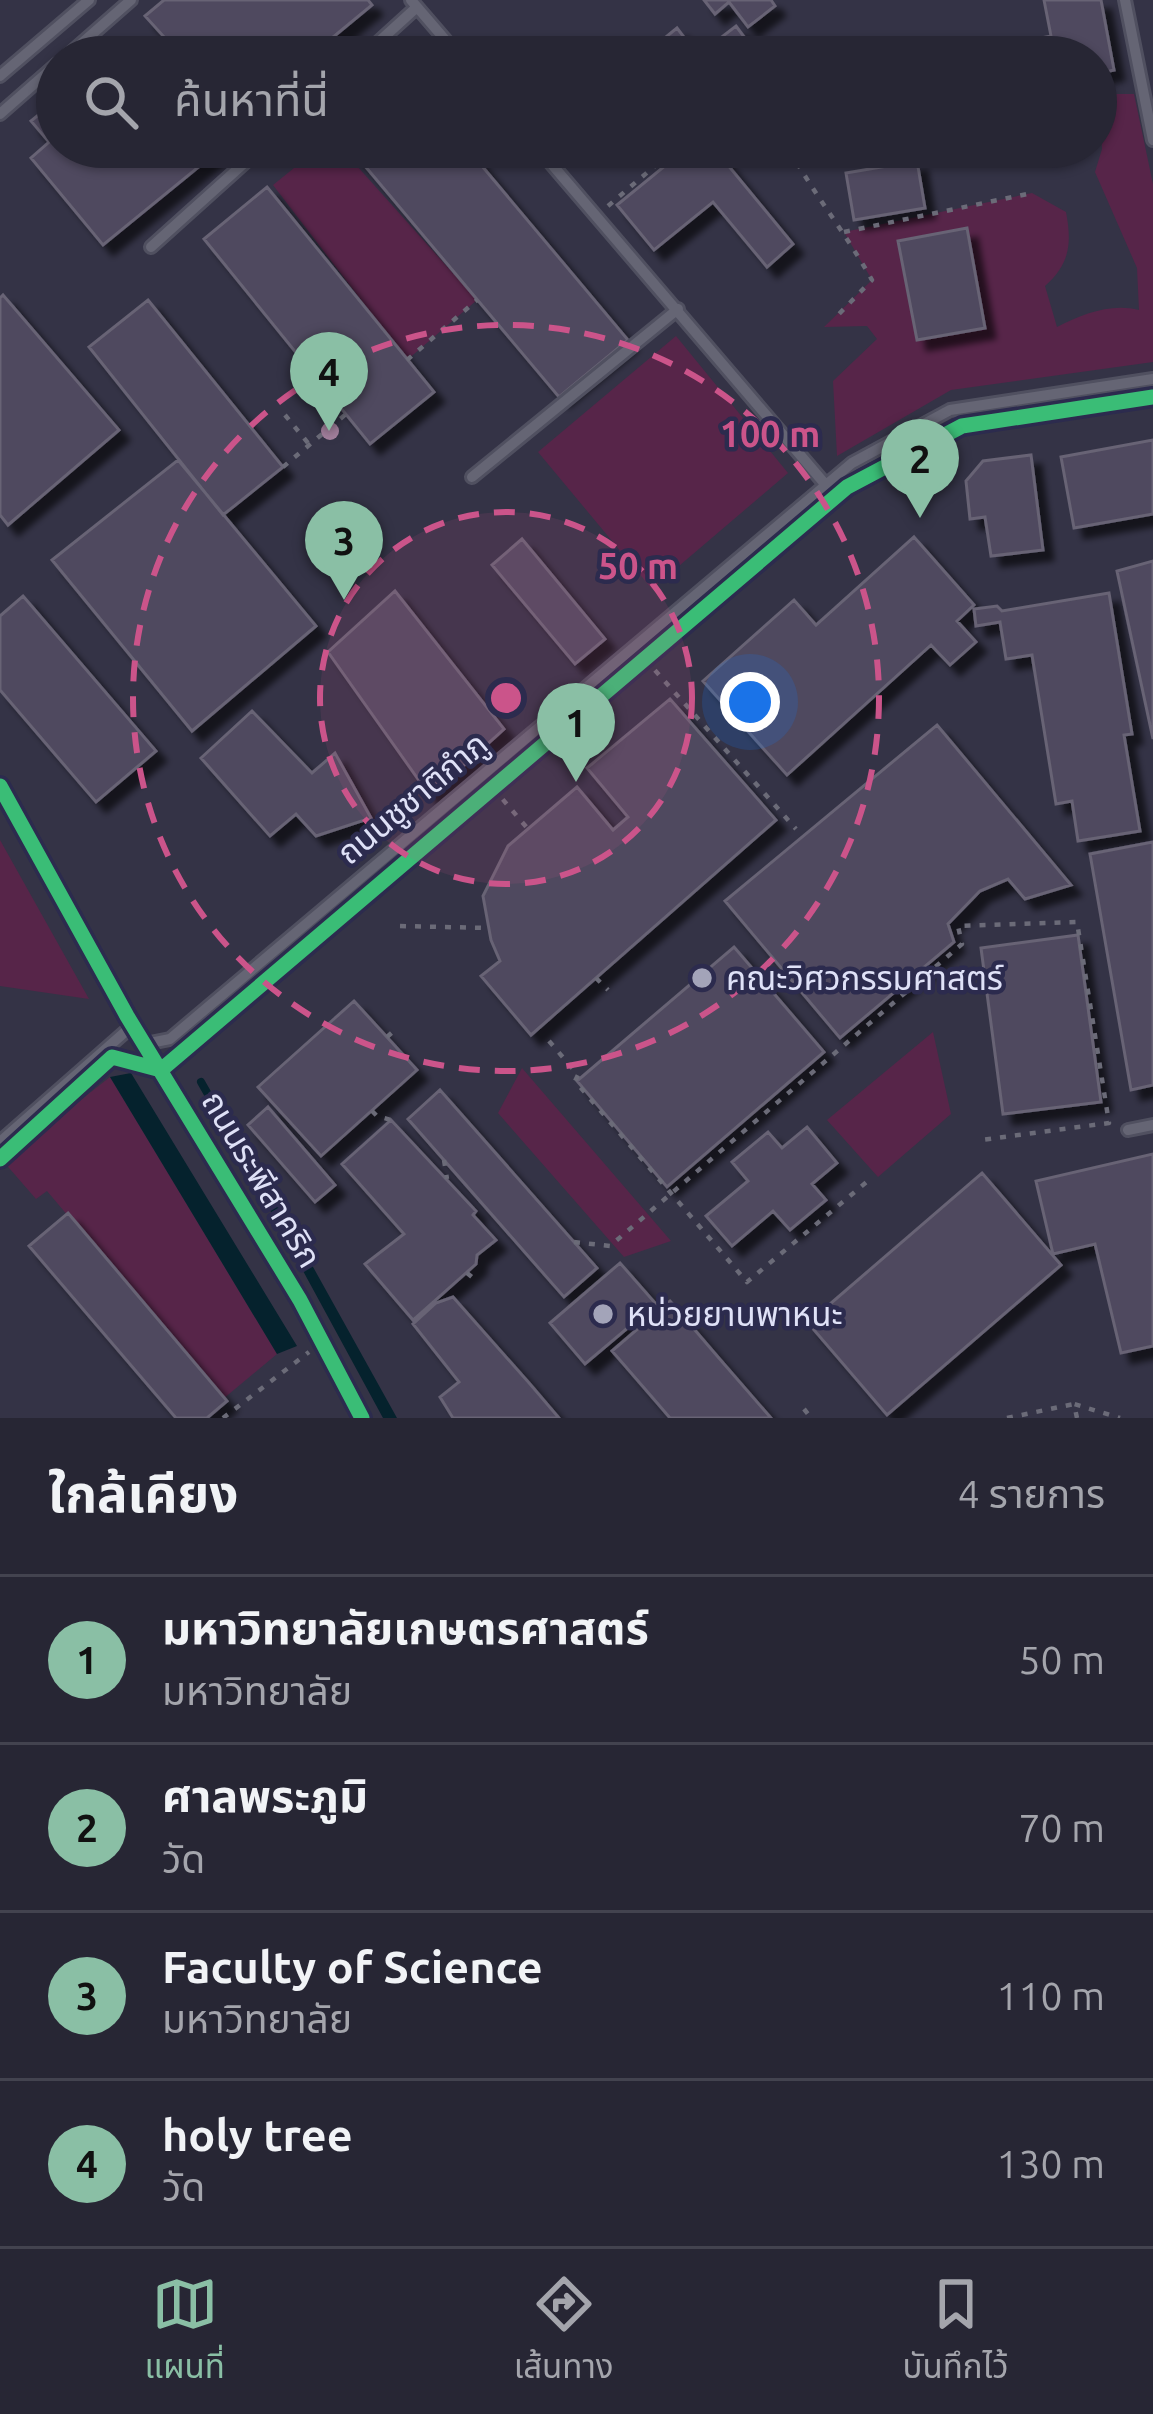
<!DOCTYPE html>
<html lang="th">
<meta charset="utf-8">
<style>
body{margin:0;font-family:Ubuntu,"Noto Sans Thai",sans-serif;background:#333240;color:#f1f3f6}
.you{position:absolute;left:750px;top:702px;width:42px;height:42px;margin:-30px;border:9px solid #fff;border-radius:50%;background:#1a73e8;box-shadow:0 0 0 18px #1a73e833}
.badge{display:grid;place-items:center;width:78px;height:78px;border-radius:50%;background:#8abfa5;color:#111;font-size:39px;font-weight:700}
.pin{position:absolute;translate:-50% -99px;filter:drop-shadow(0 3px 6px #0008)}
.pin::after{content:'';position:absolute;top:63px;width:42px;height:36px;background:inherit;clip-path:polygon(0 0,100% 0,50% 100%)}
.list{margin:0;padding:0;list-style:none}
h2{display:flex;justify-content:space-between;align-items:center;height:156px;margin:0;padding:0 48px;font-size:51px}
h2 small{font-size:39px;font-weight:400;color:#a4a5ac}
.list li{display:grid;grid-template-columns:78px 1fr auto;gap:36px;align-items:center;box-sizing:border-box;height:168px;padding:0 48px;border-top:3px solid #43434f}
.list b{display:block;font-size:45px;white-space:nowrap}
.list p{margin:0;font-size:39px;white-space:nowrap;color:#a4a5ac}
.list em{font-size:39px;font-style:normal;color:#a4a5ac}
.icon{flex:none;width:66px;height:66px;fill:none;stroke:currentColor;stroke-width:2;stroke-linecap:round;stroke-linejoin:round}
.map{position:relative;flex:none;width:1153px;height:1418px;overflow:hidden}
.search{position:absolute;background:#272634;box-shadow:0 3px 9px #0004;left:36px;right:36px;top:36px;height:132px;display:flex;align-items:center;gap:30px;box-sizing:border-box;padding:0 42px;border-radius:66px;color:#a4a5ac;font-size:45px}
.sheet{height:828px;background:#272634}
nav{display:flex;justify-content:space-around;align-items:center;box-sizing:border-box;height:168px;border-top:3px solid #43434f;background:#272634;font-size:33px;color:#a4a5ac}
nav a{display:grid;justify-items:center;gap:6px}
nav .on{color:#8abfa5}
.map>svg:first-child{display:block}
.green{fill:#572549}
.water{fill:#05222d}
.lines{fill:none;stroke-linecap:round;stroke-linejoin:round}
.stream{stroke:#05222d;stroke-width:8}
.building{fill:#4f495e;stroke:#676374;stroke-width:3;filter:url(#shadow)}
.lane-casing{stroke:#505060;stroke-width:16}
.path{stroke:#6b6b78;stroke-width:4.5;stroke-dasharray:6 9;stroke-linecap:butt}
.lane{stroke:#656574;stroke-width:10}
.cycleway-casing{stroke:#2c2b4e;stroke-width:22}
.cycleway{stroke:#3abd76;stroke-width:15}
.tree{fill:#a4819e}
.ring{fill:none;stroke:#cb548a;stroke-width:6;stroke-dasharray:21 15}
.poi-dot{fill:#a3a4b9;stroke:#2c2b4e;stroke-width:4.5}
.labels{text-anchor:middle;stroke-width:9;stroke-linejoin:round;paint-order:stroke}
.street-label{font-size:33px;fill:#dfe1f7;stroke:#2c2b4e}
.poi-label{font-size:33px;fill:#dfe1f7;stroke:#2c2b4e;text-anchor:start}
.centre{fill:#cb548a;stroke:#2c2b4e;stroke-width:6}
.ring-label{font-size:36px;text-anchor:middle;font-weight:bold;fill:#cb548a;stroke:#2c2b4e;stroke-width:9;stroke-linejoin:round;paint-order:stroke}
</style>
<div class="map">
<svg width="1153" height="1418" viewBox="0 0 1153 1418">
<defs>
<filter id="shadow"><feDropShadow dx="10" dy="10" stdDeviation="3" flood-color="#0009"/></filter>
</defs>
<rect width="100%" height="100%" fill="#343346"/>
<path class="green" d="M 1100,94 L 1134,94 L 1153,184 L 1153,362 L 951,390 L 837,456 L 833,381 L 877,339 L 867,326 L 824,327 L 872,280 L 844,232 L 1032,193 L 1066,212 C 1072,243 1070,264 1045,286 L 1057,327 C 1082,314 1111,303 1139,310 L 1137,268 L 1095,172 L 1102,149 Z
M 320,147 L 340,147 L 477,300 L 407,360 L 273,185 Z
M 676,336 L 788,473 L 652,589 L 538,452 Z
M 0,840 L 89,999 L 0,986 Z
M 933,1032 L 951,1114 L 878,1177 L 827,1120 Z
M 522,1068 L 671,1241 L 624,1257 L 498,1113 Z
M 110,1077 L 277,1354 L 223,1399 L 47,1191 L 36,1199 L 3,1161 Z"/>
<path class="water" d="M 131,1073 L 297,1346 L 277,1354 L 110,1077 Z
M 223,1105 L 397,1418 L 383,1418 L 215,1109 Z"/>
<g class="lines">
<path class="stream" d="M 201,1082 L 221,1117"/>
</g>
<path class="building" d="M 164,0 L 368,0 L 372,5 L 309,57 L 165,57 L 175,49 L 145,16 Z
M 704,0 L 771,0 L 775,6 L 748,27 L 729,2 L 715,14 Z
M 1044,0 L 1101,0 L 1114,70 L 1096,74 L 1096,57 L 993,57 L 991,48 L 1051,36 Z
M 736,26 L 759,57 L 712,57 L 706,49 Z
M 677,28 L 699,57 L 673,57 L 661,41 Z
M 57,100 L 57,147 L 223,147 L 103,245 L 31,158 L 49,142 L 31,121 Z
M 349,147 L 466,147 L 628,340 L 559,397 Z
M 688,147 L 713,147 L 793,244 L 767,267 L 713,202 L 654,250 L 617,205 Z
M 917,161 L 925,208 L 854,220 L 846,173 Z
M 267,187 L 434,392 L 370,444 L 204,239 Z
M 967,228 L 985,328 L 917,340 L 898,241 Z
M 3,295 L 119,430 L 8,525 L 0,515 L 0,298 Z
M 148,300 L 283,467 L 223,515 L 89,347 Z
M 1153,440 L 1153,514 L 1074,528 L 1061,457 Z
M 1031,455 L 1043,550 L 991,556 L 985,517 L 970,519 L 966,481 L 983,461 Z
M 178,460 L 316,626 L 192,731 L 52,560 Z
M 914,537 L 974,605 L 957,621 L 976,642 L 950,665 L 931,645 L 787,775 L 703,681 L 794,600 L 816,625 Z
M 522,539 L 605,639 L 575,664 L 492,565 Z
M 1153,561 L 1153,739 L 1117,571 Z
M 395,591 L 504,729 L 430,796 L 328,652 Z
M 1109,593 L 1132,734 L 1124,735 L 1140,831 L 1078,841 L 1072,801 L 1056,804 L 1032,655 L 1006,659 L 1000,622 L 976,626 L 974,609 L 997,606 L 1002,611 Z
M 23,596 L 156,751 L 96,802 L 0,690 L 0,616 Z
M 670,699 L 776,820 L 531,1035 L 481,976 L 500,961 L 491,940 L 483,896 L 508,846 L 577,787 L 613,830 L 628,817 L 587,768 Z
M 252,711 L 312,773 L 335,753 L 371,818 L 316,836 L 296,814 L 270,836 L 201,758 Z
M 937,725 L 1071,885 L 1025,899 L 1008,879 L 980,891 L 948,924 L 954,942 L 840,1038 L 725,901 Z
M 1153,842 L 1153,1085 L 1131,1090 L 1090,854 Z
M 1078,935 L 1101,1102 L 1003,1114 L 981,948 Z
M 734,947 L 824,1052 L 667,1187 L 577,1081 Z
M 354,1001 L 417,1070 L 321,1156 L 258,1087 Z
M 440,1090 L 597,1268 L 564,1297 L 408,1119 Z
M 268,1107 L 335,1185 L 315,1202 L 248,1125 Z
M 391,1120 L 476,1211 L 473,1215 L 496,1240 L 477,1255 L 476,1264 L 413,1320 L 365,1264 L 404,1234 L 342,1164 Z
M 807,1127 L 837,1163 L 812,1184 L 826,1200 L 790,1230 L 773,1211 L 732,1246 L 706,1216 L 748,1181 L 732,1162 L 768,1132 L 782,1148 Z
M 1153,1154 L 1153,1346 L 1121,1353 L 1095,1244 L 1053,1254 L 1036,1181 Z
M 982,1173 L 1061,1265 L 887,1415 L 808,1323 Z
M 68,1213 L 227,1401 L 207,1418 L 176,1418 L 29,1246 Z
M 620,1263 L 656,1304 L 585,1364 L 550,1323 Z
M 453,1297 L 530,1384 L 559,1418 L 453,1418 L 440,1397 L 459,1382 L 413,1324 L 436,1303 Z
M 670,1301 L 718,1357 L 771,1418 L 670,1418 L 658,1404 L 612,1351 Z"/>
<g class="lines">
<defs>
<path id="lane" d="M 411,0 L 460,57
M 1125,0 L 1153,140
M 66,57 L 131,0
M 362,57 L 417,7
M 0,76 L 89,0
M 0,114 L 57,64
M 537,147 L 825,484
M 151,247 L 262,147
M 472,477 L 678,309
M 0,786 L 127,1016 L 300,1300 L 362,1418
M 145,1044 L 170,1039 L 852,463 L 950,410 L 1153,379
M 1128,1130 L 1153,1125
M 0,1142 L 133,1025"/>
</defs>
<use href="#lane" class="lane-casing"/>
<path class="path" d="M 797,163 C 821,203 849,239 872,280 L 837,316
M 608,206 L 677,147
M 844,232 L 1032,193
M 407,360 L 477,300
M 285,415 L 308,443
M 283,467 L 346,414
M 645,659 L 796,829
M 493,788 L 528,829
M 400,926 L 488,928
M 596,978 L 608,990
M 387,1037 L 397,1028
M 549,1041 L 578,1075 L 575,1081 L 747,1282 L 869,1180
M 372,1111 L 377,1116 L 391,1120
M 444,1160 L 447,1179
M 574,1242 L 610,1246 L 962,944 L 958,926 L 1077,922 L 1109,1123 L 981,1140
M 467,1273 L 473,1278
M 804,1409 L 811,1418
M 223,1418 L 309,1352
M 1007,1418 L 1074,1404
M 1077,1418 L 1074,1404 L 1120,1418"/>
<use href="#lane" class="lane"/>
<defs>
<path id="cycleway" d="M 0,786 L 127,1016 L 300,1300 L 362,1418
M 0,1159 L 112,1057 L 161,1070 L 847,487 L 962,426 L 1153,397"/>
</defs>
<use href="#cycleway" class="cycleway-casing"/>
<use href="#cycleway" class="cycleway"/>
</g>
<circle class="tree" cx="330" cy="431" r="9"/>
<circle cx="506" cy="698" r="186" fill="#cb548a" fill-opacity=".12"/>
<g class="ring">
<circle cx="506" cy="698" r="186"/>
<circle cx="506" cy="698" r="373"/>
</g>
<g class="poi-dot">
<circle cx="702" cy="978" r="12"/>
<circle cx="603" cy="1314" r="12"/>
</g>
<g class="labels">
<g class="street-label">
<text transform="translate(412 798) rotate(-40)" y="12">ถนนชูชาติกำภู</text>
<text transform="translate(262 1179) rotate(59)" y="12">ถนนระพีสาคริก</text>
</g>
<g class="poi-label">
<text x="726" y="990">คณะวิศวกรรมศาสตร์</text>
<text x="627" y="1326">หน่วยยานพาหนะ</text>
</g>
</g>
<circle cx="506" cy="698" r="18" class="centre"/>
<g class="ring-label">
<text x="770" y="447">100 m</text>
<text x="638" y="579">50 m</text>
</g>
</svg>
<div class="you"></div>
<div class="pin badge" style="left:576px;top:782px">1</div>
<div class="pin badge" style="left:920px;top:518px">2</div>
<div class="pin badge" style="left:344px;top:600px">3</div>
<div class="pin badge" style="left:329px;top:431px">4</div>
<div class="search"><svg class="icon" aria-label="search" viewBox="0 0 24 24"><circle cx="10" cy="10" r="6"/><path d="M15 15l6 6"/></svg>ค้นหาที่นี่</div>
</div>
<section class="sheet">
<h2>ใกล้เคียง<small>4 รายการ</small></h2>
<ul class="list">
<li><span class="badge">1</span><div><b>มหาวิทยาลัยเกษตรศาสตร์</b><p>มหาวิทยาลัย</p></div><em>50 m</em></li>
<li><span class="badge">2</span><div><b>ศาลพระภูมิ</b><p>วัด</p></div><em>70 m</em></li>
<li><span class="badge">3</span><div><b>Faculty of Science</b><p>มหาวิทยาลัย</p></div><em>110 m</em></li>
<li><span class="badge">4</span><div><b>holy tree</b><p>วัด</p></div><em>130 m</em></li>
</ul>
</section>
<nav>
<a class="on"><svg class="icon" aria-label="map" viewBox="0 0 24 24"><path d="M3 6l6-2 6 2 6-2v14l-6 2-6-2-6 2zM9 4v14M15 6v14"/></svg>แผนที่</a>
<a><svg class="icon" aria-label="directions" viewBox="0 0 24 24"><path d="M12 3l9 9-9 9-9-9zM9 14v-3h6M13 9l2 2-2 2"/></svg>เส้นทาง</a>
<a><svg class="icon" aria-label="saved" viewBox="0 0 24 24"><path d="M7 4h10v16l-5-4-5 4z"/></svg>บันทึกไว้</a>
</nav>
